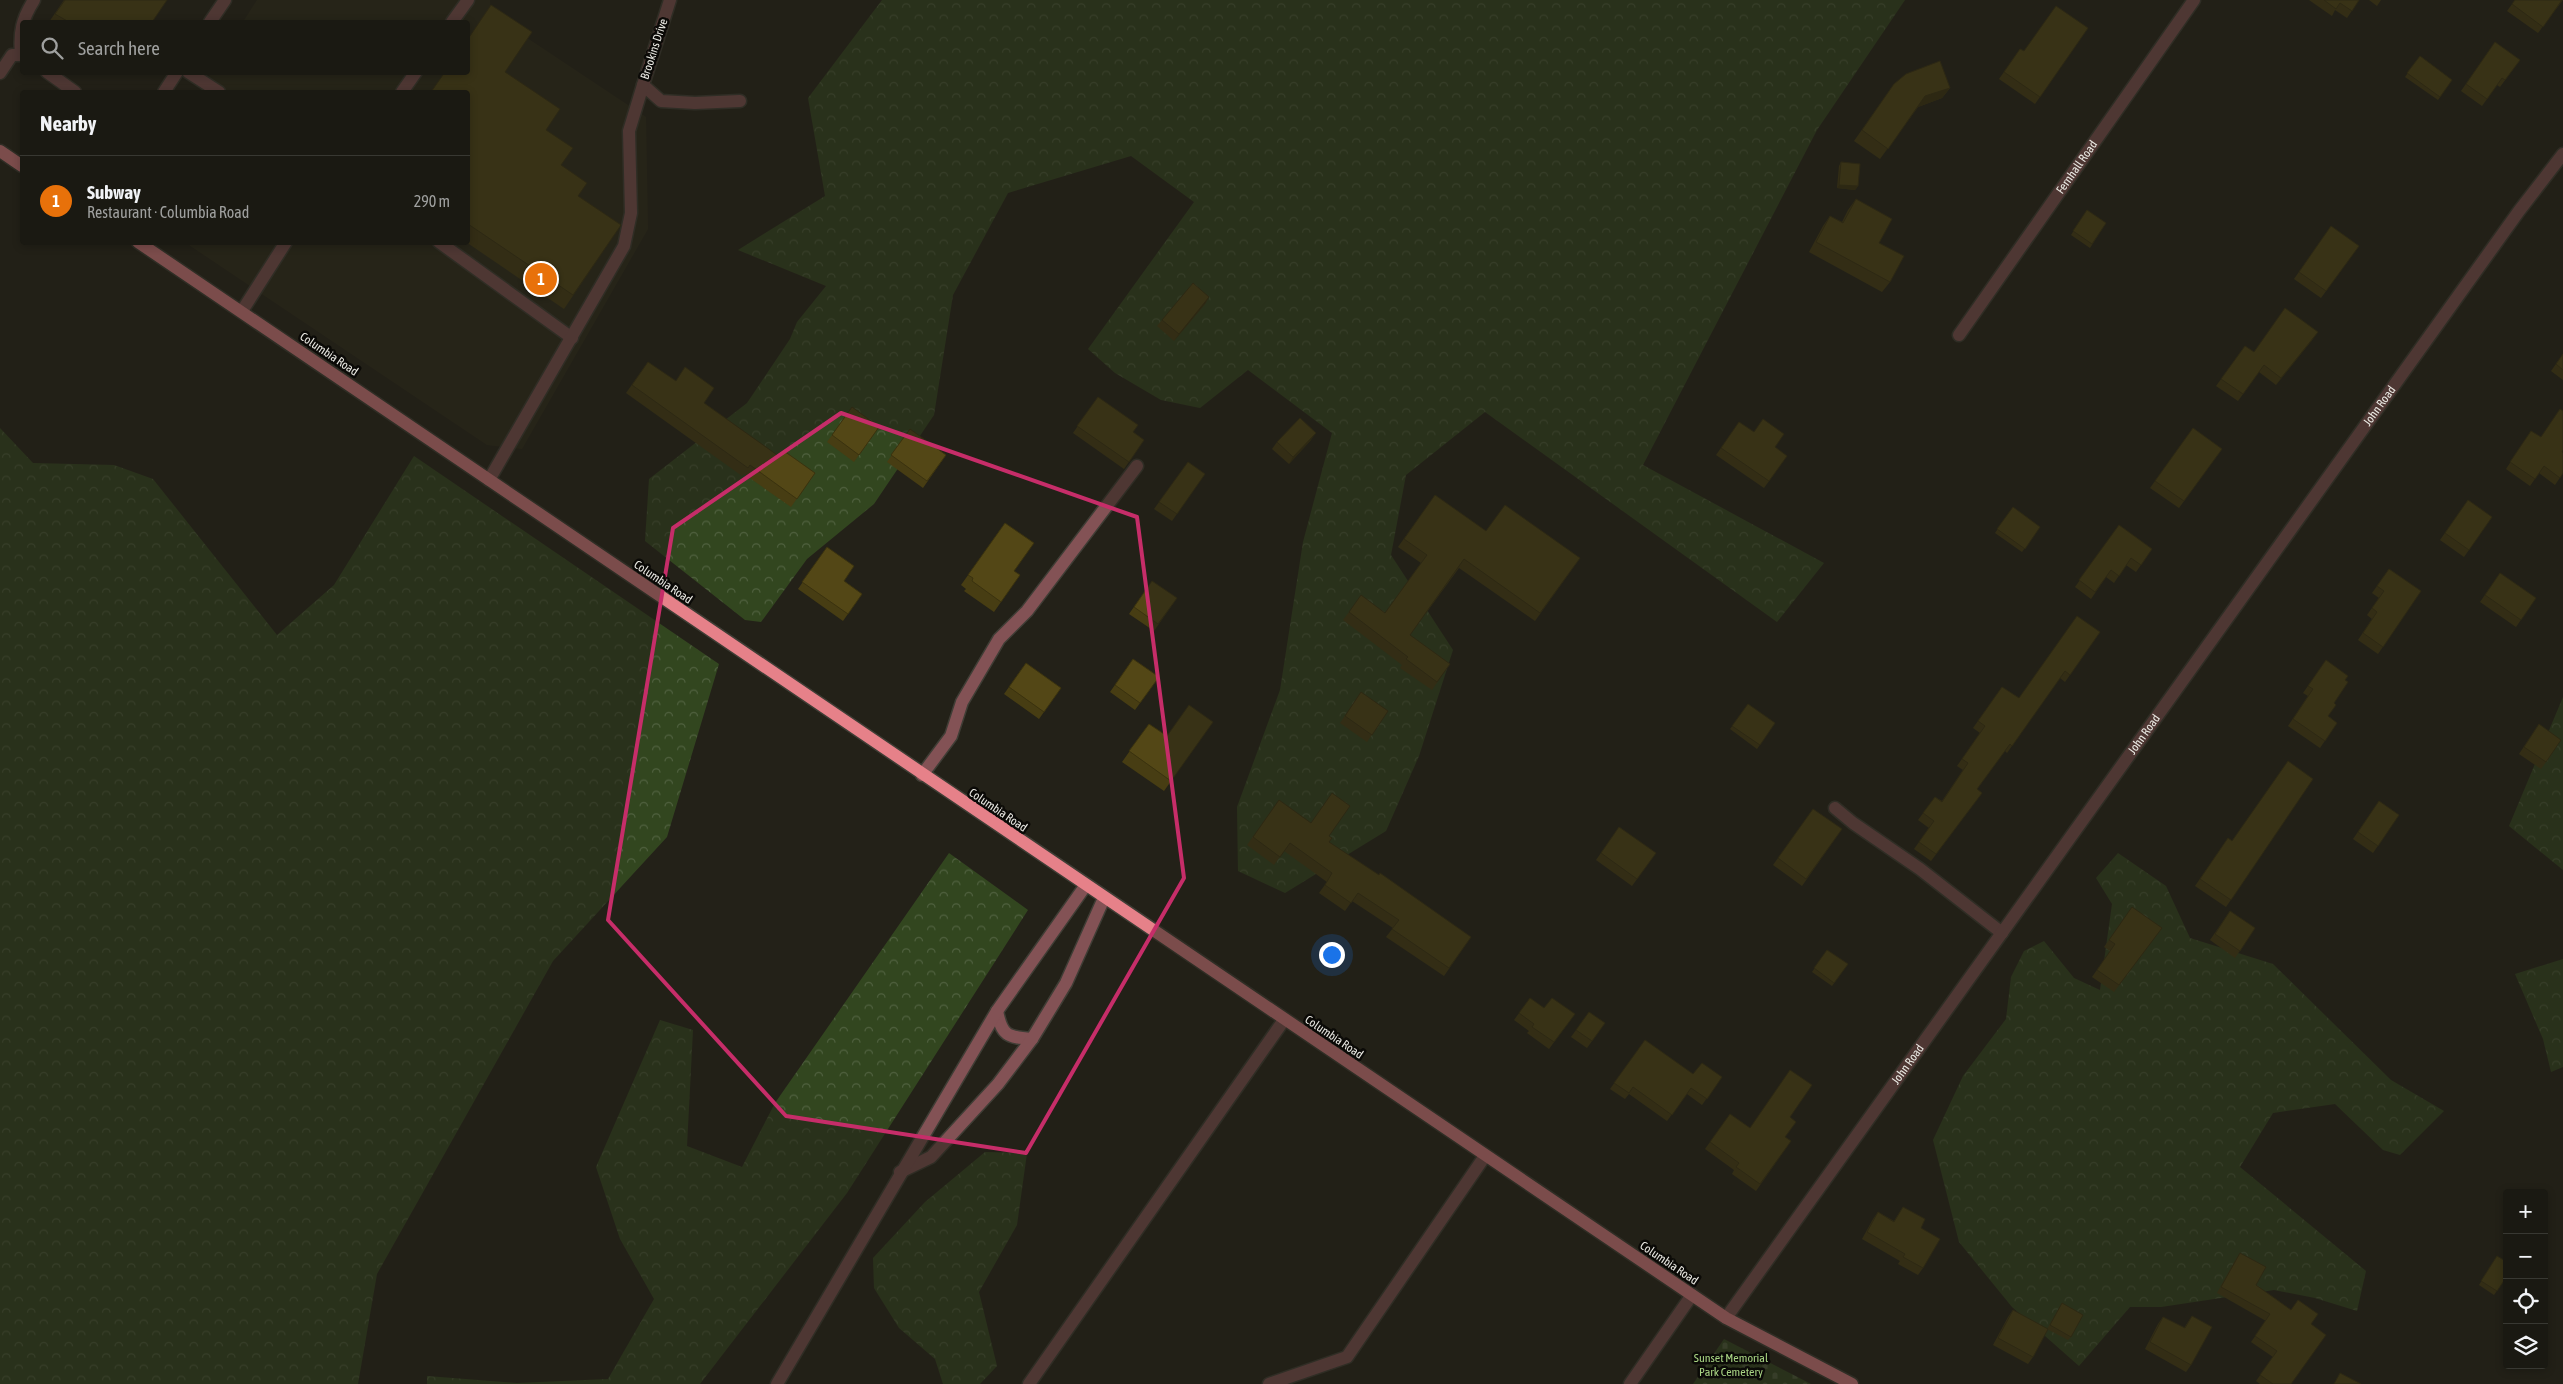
<!DOCTYPE html>
<meta charset="utf-8">
<style>
body{margin:0;font-family:"Asap Condensed",sans-serif;background:#272620;color:#f1f3f6}
.controls{position:absolute;right:15px;bottom:15px;display:grid;overflow:hidden;border-radius:5px;box-shadow:0 2px 8px #0003}
.controls button{width:45px;height:45px;display:grid;place-items:center;padding:0;border:0;border-bottom:1px solid #383832;background:#1a1912;color:#f1f3f6;font:25px sans-serif}
.you{position:absolute;left:1331px;top:954px;width:18px;height:18px;margin:-12px;border:4px solid #fff;border-radius:50%;background:#1a73e8;box-shadow:0 0 0 8px #1a73e833}
.badge{display:grid;place-items:center;width:32px;height:32px;border-radius:50%;background:#dfb133;color:#fff;font-size:16px;font-weight:700}
.pin{position:absolute;translate:-50% -50%;border:2px solid #fff;box-shadow:0 1px 5px #0006}
.list{margin:0;padding:0;list-style:none}
h2{display:flex;justify-content:space-between;align-items:center;height:65px;margin:0;padding:0 20px;font-size:21px}
h2 small{font-size:16px;font-weight:400;color:#9fa09f}
.list li{display:grid;grid-template-columns:32px 1fr auto;gap:15px;align-items:center;box-sizing:border-box;height:90px;padding:0 20px;border-top:1px solid #383832}
.list b{display:block;font-size:19px;white-space:nowrap}
.list p{margin:0;font-size:16px;white-space:nowrap;color:#9fa09f}
.list em{font-size:16px;font-style:normal;color:#9fa09f}
.icon{flex:none;width:28px;height:28px;fill:none;stroke:currentColor;stroke-width:2;stroke-linecap:round;stroke-linejoin:round}
.map{position:relative;flex:none;width:2563px;height:1384px;overflow:hidden}
.search{position:absolute;background:#1a1912;box-shadow:0 2px 8px #0003;left:20px;top:20px;width:450px;height:55px;display:flex;align-items:center;gap:12px;box-sizing:border-box;padding:0 18px;border-radius:5px;color:#9fa09f;font-size:19px}
.panel{position:absolute;background:#1a1912;box-shadow:0 2px 8px #0003;left:20px;top:90px;width:450px;height:155px;border-radius:5px}
.map>svg:first-child{display:block}
.built{fill:#2c291a}
.forest{fill:url(#forest-crowns)}
.cemetery{fill:url(#cemetery-stones)}
.lines{fill:none;stroke-linecap:round;stroke-linejoin:round}
.minor-casing{stroke:#3f3d35;stroke-width:15}
.major-casing{stroke:#3f3d35;stroke-width:15}
.minor{stroke:#835255;stroke-width:12}
.major{stroke:#e68189;stroke-width:12}
.wall{fill:#473d13}
.shaded-wall{fill:#3a320f}
.building{fill:#534716;stroke:#3a320f}
.marked{fill:none;stroke:#c62d69;stroke-width:4;stroke-linejoin:round}
.labels{text-anchor:middle;stroke-width:5;stroke-linejoin:round;paint-order:stroke}
.street-label{font-size:12px;fill:#ebeae4;stroke:#0b0a07}
.park-label{font-size:12px;fill:#a9d584;stroke:#0b0a07}
</style>
<div class="map">
<svg width="2563" height="1384" viewBox="0 0 2563 1384">
<defs>
<pattern id="forest-crowns" width="20" height="18" patternUnits="userSpaceOnUse" patternTransform="scale(1.25)"><rect width="20" height="18" fill="#32461f"/><path d="M2 6a3 3 0 1 1 6 0M12 15a3 3 0 1 1 6 0" fill="none" stroke="#50613f"/></pattern>
<pattern id="cemetery-stones" width="16" height="16" patternUnits="userSpaceOnUse" patternTransform="scale(1.25)"><rect width="16" height="16" fill="#32461f"/><path d="M2 7V4a2 2 0 0 1 4 0v3zM10 15v-3a2 2 0 0 1 4 0v3z" fill="#50613f"/></pattern>
</defs>
<rect width="100%" height="100%" fill="#232118"/>
<path class="built" d="M 257,0 L 490,0 L 491,14 L 646,117 L 648,229 L 522,449 L 487,445 L 186,243 L 468,242 L 468,92 L 199,92 L 211,73 L 468,72 L 468,22 L 243,22 Z"/>
<path class="forest" d="M 882,0 L 1905,0 L 1817,130 L 1643,465 L 1824,563 L 1777,622 L 1485,412 L 1406,475 L 1391,555 L 1453,650 L 1419,756 L 1386,831 L 1285,893 L 1238,871 L 1237,807 L 1280,690 L 1303,542 L 1332,433 L 1248,370 L 1200,408 L 1161,400 L 1115,373 L 1088,349 L 1194,202 L 1131,156 L 1008,193 L 953,295 L 934,415 L 874,504 L 807,559 L 761,622 L 745,620 L 645,541 L 649,479 L 747,403 L 790,339 L 797,322 L 826,286 L 738,250 L 825,196 L 808,98 Z
M 0,428 L 33,463 L 114,465 L 153,479 L 277,635 L 334,585 L 414,456 L 719,664 L 667,837 L 553,961 L 377,1274 L 358,1384 L 0,1384 Z
M 2563,697 L 2563,870 L 2509,826 Z
M 949,853 L 1028,910 L 847,1193 L 700,1384 L 427,1384 L 427,1376 L 517,1383 L 608,1379 L 654,1299 L 620,1239 L 596,1167 L 660,1020 L 693,1030 L 687,1146 L 742,1167 L 775,1103 Z
M 2118,853 L 2166,886 L 2190,938 L 2273,964 L 2391,1080 L 2444,1111 L 2400,1155 L 2383,1150 L 2335,1104 L 2273,1113 L 2240,1167 L 2366,1271 L 2357,1311 L 2315,1298 L 2274,1290 L 2161,1307 L 2130,1307 L 2079,1366 L 2012,1307 L 1959,1242 L 1933,1140 L 1963,1076 L 2006,1019 L 2011,977 L 2024,951 L 2044,941 L 2074,978 L 2100,990 L 2112,904 L 2096,878 Z
M 2563,959 L 2563,1067 L 2551,1072 L 2543,1039 L 2515,974 Z
M 985,1152 L 1027,1153 L 1017,1225 L 979,1292 L 997,1366 L 980,1384 L 943,1384 L 935,1359 L 899,1328 L 874,1288 L 873,1258 L 925,1202 Z"/>
<path class="cemetery" d="M 1724,1339 L 1811,1384 L 1693,1384 Z"/>
<g class="lines">
<defs>
<g id="minor">
<path d="M 670,0 L 643,85 L 661,101 L 695,103 L 740,101"/>
<path d="M 210,22 L 225,0"/>
<path d="M 452,22 L 468,0"/>
<path d="M 21,54 C 19,32 22,19 34,0"/>
<path d="M 47,72 L 75,92"/>
<path d="M 188,72 L 219,92"/>
<path d="M 0,73 L 12,55 L 22,55"/>
<path d="M 164,92 L 177,72"/>
<path d="M 402,92 L 416,72"/>
<path d="M 439,242 L 572,338"/>
<path d="M 242,311 L 286,242"/>
<path id="s1" d="M 1959,335 L 2194,0"/>
<path d="M 489,480 L 624,246 L 631,213 L 629,131 L 643,85"/>
<path d="M 922,775 L 951,736 L 962,702 L 999,639 L 1027,611 L 1137,466"/>
<path d="M 1835,808 L 1853,823 L 1920,869 L 2002,933"/>
<path d="M 997,1011 C 1002,1036 1007,1037 1032,1039"/>
<path d="M 900,1172 L 931,1157 L 998,1084 L 1032,1039 L 1066,983 L 1104,898"/>
<path id="s2" d="M 1726,1318 L 2519,211 L 2563,154"/>
<path d="M 777,1384 L 997,1011 L 1086,885"/>
<path d="M 1029,1384 L 1284,1020"/>
<path d="M 1269,1384 L 1347,1357 L 1485,1156"/>
<path d="M 1630,1384 L 1692,1295"/>
</g>
<path id="major" d="M 0,151 L 22,166
M 138,242 L 1726,1318 L 1852,1384"/>
</defs>
<use href="#minor" class="minor-casing"/>
<use href="#major" class="major-casing"/>
<use href="#minor" class="minor"/>
<use href="#major" class="major"/>
</g>
<path class="wall" d="M 64,0 L 152,22 L 49,22 Z
M 2309,0 L 2359,0 L 2347,18 L 2335,10 L 2332,16 Z
M 2369,0 L 2381,0 L 2377,6 Z
M 2515,0 L 2563,0 L 2538,33 L 2507,11 Z
M 2088,28 L 2035,104 L 1999,79 L 2020,49 L 2024,51 Z
M 2495,42 L 2520,60 L 2500,87 L 2497,85 L 2482,106 L 2461,91 Z
M 2420,56 L 2452,80 L 2438,100 L 2405,77 Z
M 505,72 L 546,130 L 561,165 L 578,196 L 621,225 L 564,309 L 466,242 L 468,242 L 468,92 Z
M 1894,84 L 1950,88 L 1942,98 L 1918,107 L 1880,159 L 1854,141 Z
M 1841,162 L 1858,186 L 1855,190 L 1837,188 L 1839,166 Z
M 1856,199 L 1879,243 L 1890,282 L 1882,292 L 1809,252 L 1823,226 L 1830,216 L 1842,222 L 1848,210 Z
M 2087,210 L 2106,223 L 2090,248 L 2071,235 Z
M 2331,226 L 2359,246 L 2321,298 L 2294,279 Z
M 1209,297 L 1205,304 L 1174,341 L 1157,326 L 1162,320 Z
M 2313,339 L 2276,385 L 2259,372 L 2238,401 L 2216,386 L 2245,346 L 2254,352 Z
M 2563,354 L 2563,380 L 2551,371 Z
M 648,362 L 704,403 L 780,457 L 815,473 L 791,507 L 744,474 L 742,476 L 626,393 Z
M 1098,397 L 1133,432 L 1144,440 L 1124,469 L 1073,433 Z
M 852,407 L 879,427 L 854,462 L 827,442 Z
M 1739,422 L 1787,456 L 1764,488 L 1716,455 Z
M 2193,428 L 2222,449 L 2179,508 L 2150,488 Z
M 910,429 L 946,455 L 923,488 L 887,462 Z
M 2531,431 L 2562,452 L 2563,473 L 2555,485 L 2539,473 L 2530,486 L 2506,469 Z
M 1311,440 L 1289,464 L 1272,449 L 1277,442 Z
M 1188,462 L 1205,474 L 1172,521 L 1154,509 Z
M 1435,495 L 1486,531 L 1580,558 L 1535,621 L 1459,568 L 1410,635 L 1450,664 L 1432,690 L 1400,668 L 1402,665 L 1343,620 L 1349,612 L 1385,613 L 1421,563 L 1398,547 Z
M 2468,500 L 2492,517 L 2464,557 L 2440,540 Z
M 2013,507 L 2040,527 L 2022,552 L 1995,533 Z
M 1005,523 L 1014,571 L 1020,575 L 994,612 L 964,591 L 966,589 L 961,585 Z
M 2119,525 L 2152,549 L 2136,572 L 2126,565 L 2114,583 L 2106,577 L 2091,599 L 2075,587 Z
M 827,547 L 844,581 L 862,594 L 843,621 L 798,589 Z
M 2389,569 L 2421,591 L 2378,654 L 2358,640 L 2372,619 L 2367,615 L 2379,598 L 2372,593 Z
M 2500,573 L 2536,598 L 2516,627 L 2480,602 Z
M 1152,581 L 1177,598 L 1154,631 L 1129,614 Z
M 2100,632 L 2065,682 L 2060,678 L 2007,753 L 2005,751 L 1977,789 L 1982,793 L 1931,861 L 1914,849 L 1929,828 L 1918,820 L 1935,797 L 1942,801 L 1963,770 L 1957,766 L 1980,733 L 1973,728 L 2002,687 L 2019,698 Z
M 1133,659 L 1159,677 L 1135,710 L 1110,692 Z
M 2326,660 L 2345,680 L 2328,716 L 2337,723 L 2320,748 L 2288,726 L 2308,696 L 2303,693 Z
M 1026,663 L 1061,688 L 1039,719 L 1004,694 Z
M 1361,692 L 1388,711 L 1367,742 L 1340,723 Z
M 1748,704 L 1775,723 L 1757,749 L 1730,729 Z
M 1213,722 L 1164,791 L 1122,762 L 1149,724 L 1167,736 Z
M 2539,724 L 2546,762 L 2541,769 L 2519,754 Z
M 2313,779 L 2226,907 L 2195,886 L 2228,838 L 2232,841 Z
M 1279,800 L 1329,836 L 1329,842 L 1471,937 L 1444,976 L 1386,937 L 1393,928 L 1352,901 L 1345,911 L 1319,893 L 1327,882 L 1284,851 L 1274,865 L 1247,845 Z
M 2379,801 L 2399,815 L 2373,853 L 2353,839 Z
M 1813,809 L 1842,829 L 1802,886 L 1773,865 Z
M 1619,827 L 1656,853 L 1632,886 L 1596,860 Z
M 2132,907 L 2162,928 L 2114,992 L 2092,977 L 2110,951 L 2104,947 Z
M 2230,911 L 2255,928 L 2235,958 L 2210,940 Z
M 1827,950 L 1848,964 L 1832,986 L 1812,972 Z
M 1530,998 L 1544,1008 L 1575,1014 L 1549,1049 L 1527,1033 L 1529,1031 L 1514,1020 Z
M 1589,1012 L 1605,1023 L 1587,1048 L 1571,1037 Z
M 1645,1040 L 1693,1074 L 1722,1077 L 1702,1105 L 1687,1094 L 1667,1121 L 1629,1094 L 1625,1099 L 1610,1089 Z
M 1730,1114 L 1750,1128 L 1790,1117 L 1785,1137 L 1791,1141 L 1756,1191 L 1732,1174 L 1734,1170 L 1705,1149 Z
M 1903,1207 L 1921,1228 L 1923,1268 L 1918,1275 L 1898,1264 L 1900,1261 L 1862,1239 L 1873,1219 L 1878,1212 L 1894,1221 Z
M 2240,1253 L 2256,1285 L 2311,1324 L 2291,1384 L 2260,1384 L 2256,1381 L 2273,1357 L 2251,1342 L 2266,1321 L 2217,1293 L 2236,1259 Z
M 2497,1256 L 2507,1276 L 2494,1295 L 2479,1285 Z
M 2062,1303 L 2071,1337 L 2068,1340 L 2047,1329 Z
M 2013,1310 L 2033,1357 L 2028,1364 L 1993,1345 L 2008,1317 Z
M 2192,1316 L 2191,1365 L 2186,1372 L 2145,1349 L 2158,1324 L 2163,1317 L 2184,1328 Z"/>
<path class="shaded-wall" d="M 1950,88 L 1942,98 L 1918,107 L 1880,159 L 1925,96 Z
M 1839,185 L 1858,186 L 1855,190 L 1837,188 Z
M 1209,297 L 1205,304 L 1174,341 L 1179,334 Z
M 2318,332 L 2313,339 L 2276,385 L 2281,378 Z
M 1316,433 L 1311,440 L 1289,464 L 1293,457 Z"/>
<path class="building" d="M 65,0 L 167,0 L 152,22 L 69,22 L 55,14 Z
M 2324,0 L 2359,0 L 2352,11 L 2340,3 L 2336,9 Z
M 2515,0 L 2562,0 L 2543,27 L 2512,4 Z
M 491,5 L 532,32 L 505,72 L 560,109 L 546,130 L 573,148 L 561,165 L 587,183 L 578,196 L 621,225 L 573,295 L 468,224 L 468,92 L 431,92 L 445,72 L 468,72 L 468,39 Z
M 2056,6 L 2088,28 L 2040,97 L 2004,72 L 2020,49 L 2024,51 Z
M 2495,42 L 2520,60 L 2505,80 L 2502,78 L 2487,99 L 2466,84 Z
M 2420,56 L 2452,80 L 2440,97 L 2407,73 Z
M 1940,61 L 1950,88 L 1925,96 L 1888,149 L 1862,130 L 1894,84 L 1906,74 Z
M 1841,162 L 1860,164 L 1858,186 L 1839,185 Z
M 1856,199 L 1892,219 L 1879,243 L 1904,256 L 1890,282 L 1816,242 L 1830,216 L 1843,223 Z
M 2087,210 L 2106,223 L 2092,244 L 2073,231 Z
M 2331,226 L 2359,246 L 2326,291 L 2299,272 Z
M 1193,283 L 1209,297 L 1179,334 L 1162,320 Z
M 2285,308 L 2318,332 L 2281,378 L 2264,365 L 2243,394 L 2221,379 L 2245,346 L 2254,352 Z
M 2563,354 L 2563,370 L 2556,364 Z
M 648,362 L 676,381 L 685,367 L 714,388 L 704,403 L 780,457 L 784,451 L 815,473 L 797,499 L 750,465 L 748,468 L 632,385 Z
M 1098,397 L 1138,425 L 1133,432 L 1144,440 L 1129,462 L 1077,426 Z
M 852,407 L 879,427 L 859,455 L 832,435 Z
M 2560,409 L 2563,411 L 2563,450 L 2562,452 L 2563,453 L 2563,473 L 2560,478 L 2544,466 L 2535,479 L 2510,462 L 2531,431 L 2541,437 Z
M 1300,418 L 1316,433 L 1293,457 L 1277,442 Z
M 1763,419 L 1784,434 L 1775,447 L 1787,456 L 1769,481 L 1721,448 L 1739,422 L 1754,432 Z
M 2193,428 L 2222,449 L 2184,501 L 2155,481 Z
M 910,429 L 946,455 L 927,481 L 891,455 Z
M 1188,462 L 1205,474 L 1177,514 L 1159,502 Z
M 1435,495 L 1486,531 L 1505,505 L 1580,558 L 1540,613 L 1464,559 L 1410,635 L 1450,664 L 1437,682 L 1406,659 L 1408,657 L 1349,612 L 1361,595 L 1385,613 L 1427,555 L 1404,539 Z
M 2468,500 L 2492,517 L 2469,550 L 2445,533 Z
M 2013,507 L 2040,527 L 2025,549 L 1997,529 Z
M 1005,523 L 1034,543 L 1014,571 L 1020,575 L 1001,602 L 972,581 L 973,578 L 968,575 Z
M 2119,525 L 2152,549 L 2141,565 L 2131,558 L 2119,576 L 2111,570 L 2095,592 L 2079,580 Z
M 827,547 L 854,566 L 844,581 L 862,594 L 848,614 L 802,582 Z
M 2389,569 L 2421,591 L 2383,647 L 2363,633 L 2377,612 L 2372,608 L 2384,591 L 2377,586 Z
M 2500,573 L 2536,598 L 2521,620 L 2485,595 Z
M 1152,581 L 1177,598 L 1158,624 L 1134,607 Z
M 2077,616 L 2100,632 L 2070,675 L 2065,671 L 2012,746 L 2010,744 L 1977,789 L 1982,793 L 1936,854 L 1919,842 L 1934,821 L 1923,813 L 1935,797 L 1942,802 L 1968,763 L 1962,759 L 1985,726 L 1978,721 L 2002,687 L 2019,698 Z
M 1133,659 L 1159,677 L 1140,703 L 1115,685 Z
M 2326,660 L 2348,676 L 2345,680 L 2348,682 L 2334,703 L 2336,705 L 2328,716 L 2337,723 L 2325,741 L 2293,719 L 2313,689 L 2308,686 Z
M 1026,663 L 1061,688 L 1044,712 L 1009,687 Z
M 1361,692 L 1388,711 L 1372,735 L 1345,716 Z
M 1748,704 L 1775,723 L 1760,745 L 1732,726 Z
M 1189,705 L 1213,722 L 1171,781 L 1129,751 L 1149,724 L 1167,736 Z
M 2539,724 L 2561,740 L 2546,762 L 2524,747 Z
M 2288,761 L 2313,779 L 2231,900 L 2200,879 L 2228,838 L 2232,841 Z
M 1332,793 L 1350,806 L 1329,836 L 1332,838 L 1329,842 L 1379,875 L 1380,873 L 1471,937 L 1449,968 L 1392,929 L 1399,920 L 1358,893 L 1351,903 L 1325,885 L 1332,873 L 1290,843 L 1280,857 L 1253,837 L 1279,800 L 1311,823 Z
M 2379,801 L 2399,815 L 2378,846 L 2358,832 Z
M 1813,809 L 1842,829 L 1806,879 L 1778,858 Z
M 1619,827 L 1656,853 L 1637,879 L 1601,853 Z
M 2132,907 L 2162,928 L 2119,985 L 2097,970 L 2115,944 L 2109,940 Z
M 2230,911 L 2255,928 L 2240,951 L 2215,934 Z
M 1827,950 L 1848,964 L 1834,983 L 1814,968 Z
M 1530,998 L 1544,1008 L 1552,998 L 1575,1014 L 1554,1042 L 1532,1027 L 1534,1024 L 1519,1013 Z
M 1589,1012 L 1605,1023 L 1592,1041 L 1576,1030 Z
M 1645,1040 L 1693,1074 L 1702,1063 L 1722,1077 L 1707,1099 L 1691,1088 L 1672,1115 L 1633,1087 L 1629,1093 L 1614,1083 Z
M 1790,1070 L 1812,1085 L 1790,1117 L 1796,1122 L 1785,1137 L 1791,1141 L 1760,1184 L 1736,1167 L 1739,1163 L 1710,1142 L 1730,1114 L 1750,1128 Z
M 1903,1207 L 1925,1219 L 1921,1228 L 1940,1239 L 1923,1268 L 1903,1257 L 1905,1254 L 1867,1232 L 1878,1212 L 1894,1222 Z
M 2240,1253 L 2266,1267 L 2256,1285 L 2291,1310 L 2298,1300 L 2318,1314 L 2311,1324 L 2326,1335 L 2291,1384 L 2273,1384 L 2260,1375 L 2277,1351 L 2255,1336 L 2270,1314 L 2221,1287 Z
M 2497,1256 L 2507,1262 L 2507,1276 L 2497,1291 L 2481,1281 Z
M 2062,1303 L 2083,1315 L 2071,1337 L 2050,1325 Z
M 2013,1310 L 2048,1329 L 2033,1357 L 1998,1338 Z
M 2192,1316 L 2212,1327 L 2191,1365 L 2150,1342 L 2163,1317 L 2185,1328 Z
M 2340,1373 L 2361,1384 L 2334,1384 Z"/>
<path d="M0 0H2563V1384H0ZM 841,413 L 1137,517 L 1184,878 L 1026,1153 L 786,1116 L 608,920 L 673,528 Z" fill="#232118" fill-opacity=".55" fill-rule="evenodd"/>
<path class="marked" d="M 841,413 L 1137,517 L 1184,878 L 1026,1153 L 786,1116 L 608,920 L 673,528 Z"/>
<g class="labels">
<g class="street-label">
<text transform="translate(654 49) rotate(-72)" y="4">Brookins Drive</text>
<text dy="4" stroke="none"><textPath href="#s1" startOffset="205">Fernhall Road</textPath></text>
<text transform="translate(329 354) rotate(34)" y="4">Columbia Road</text>
<text dy="4" stroke="none"><textPath href="#s2" startOffset="1122">John Road</textPath></text>
<text transform="translate(663 582) rotate(34)" y="4">Columbia Road</text>
<text dy="4" stroke="none"><textPath href="#s2" startOffset="718">John Road</textPath></text>
<text transform="translate(998 810) rotate(34)" y="4">Columbia Road</text>
<text transform="translate(1334 1037) rotate(34)" y="4">Columbia Road</text>
<text dy="4" stroke="none"><textPath href="#s2" startOffset="312">John Road</textPath></text>
<text transform="translate(1669 1263) rotate(34)" y="4">Columbia Road</text>
</g>
<g class="park-label">
<text x="1731" y="1362">Sunset Memorial<tspan x="1731" dy="14">Park Cemetery</tspan></text>
</g>
</g>
</svg>
<div class="controls">
<button>+</button>
<button>−</button>
<button><svg class="icon" aria-label="locate" viewBox="0 0 24 24"><circle cx="12" cy="12" r="6"/><path d="M12 2v4M12 18v4M2 12h4M18 12h4"/></svg></button>
<button><svg class="icon" aria-label="layers" viewBox="0 0 24 24"><path d="M12 4l9 5-9 5-9-5zM3 14l9 5 9-5"/></svg></button>
</div>
<div class="you"></div>
<div class="pin badge" style="left:541px;top:279px;background:#e8710a">1</div>
<div class="search"><svg class="icon" aria-label="search" viewBox="0 0 24 24"><circle cx="10" cy="10" r="6"/><path d="M15 15l6 6"/></svg>Search here</div>
<section class="panel">
<h2>Nearby<small></small></h2>
<ul class="list">
<li><span class="badge" style="background:#e8710a">1</span><div><b>Subway</b><p>Restaurant · Columbia Road</p></div><em>290 m</em></li>
</ul>
</section>
</div>
